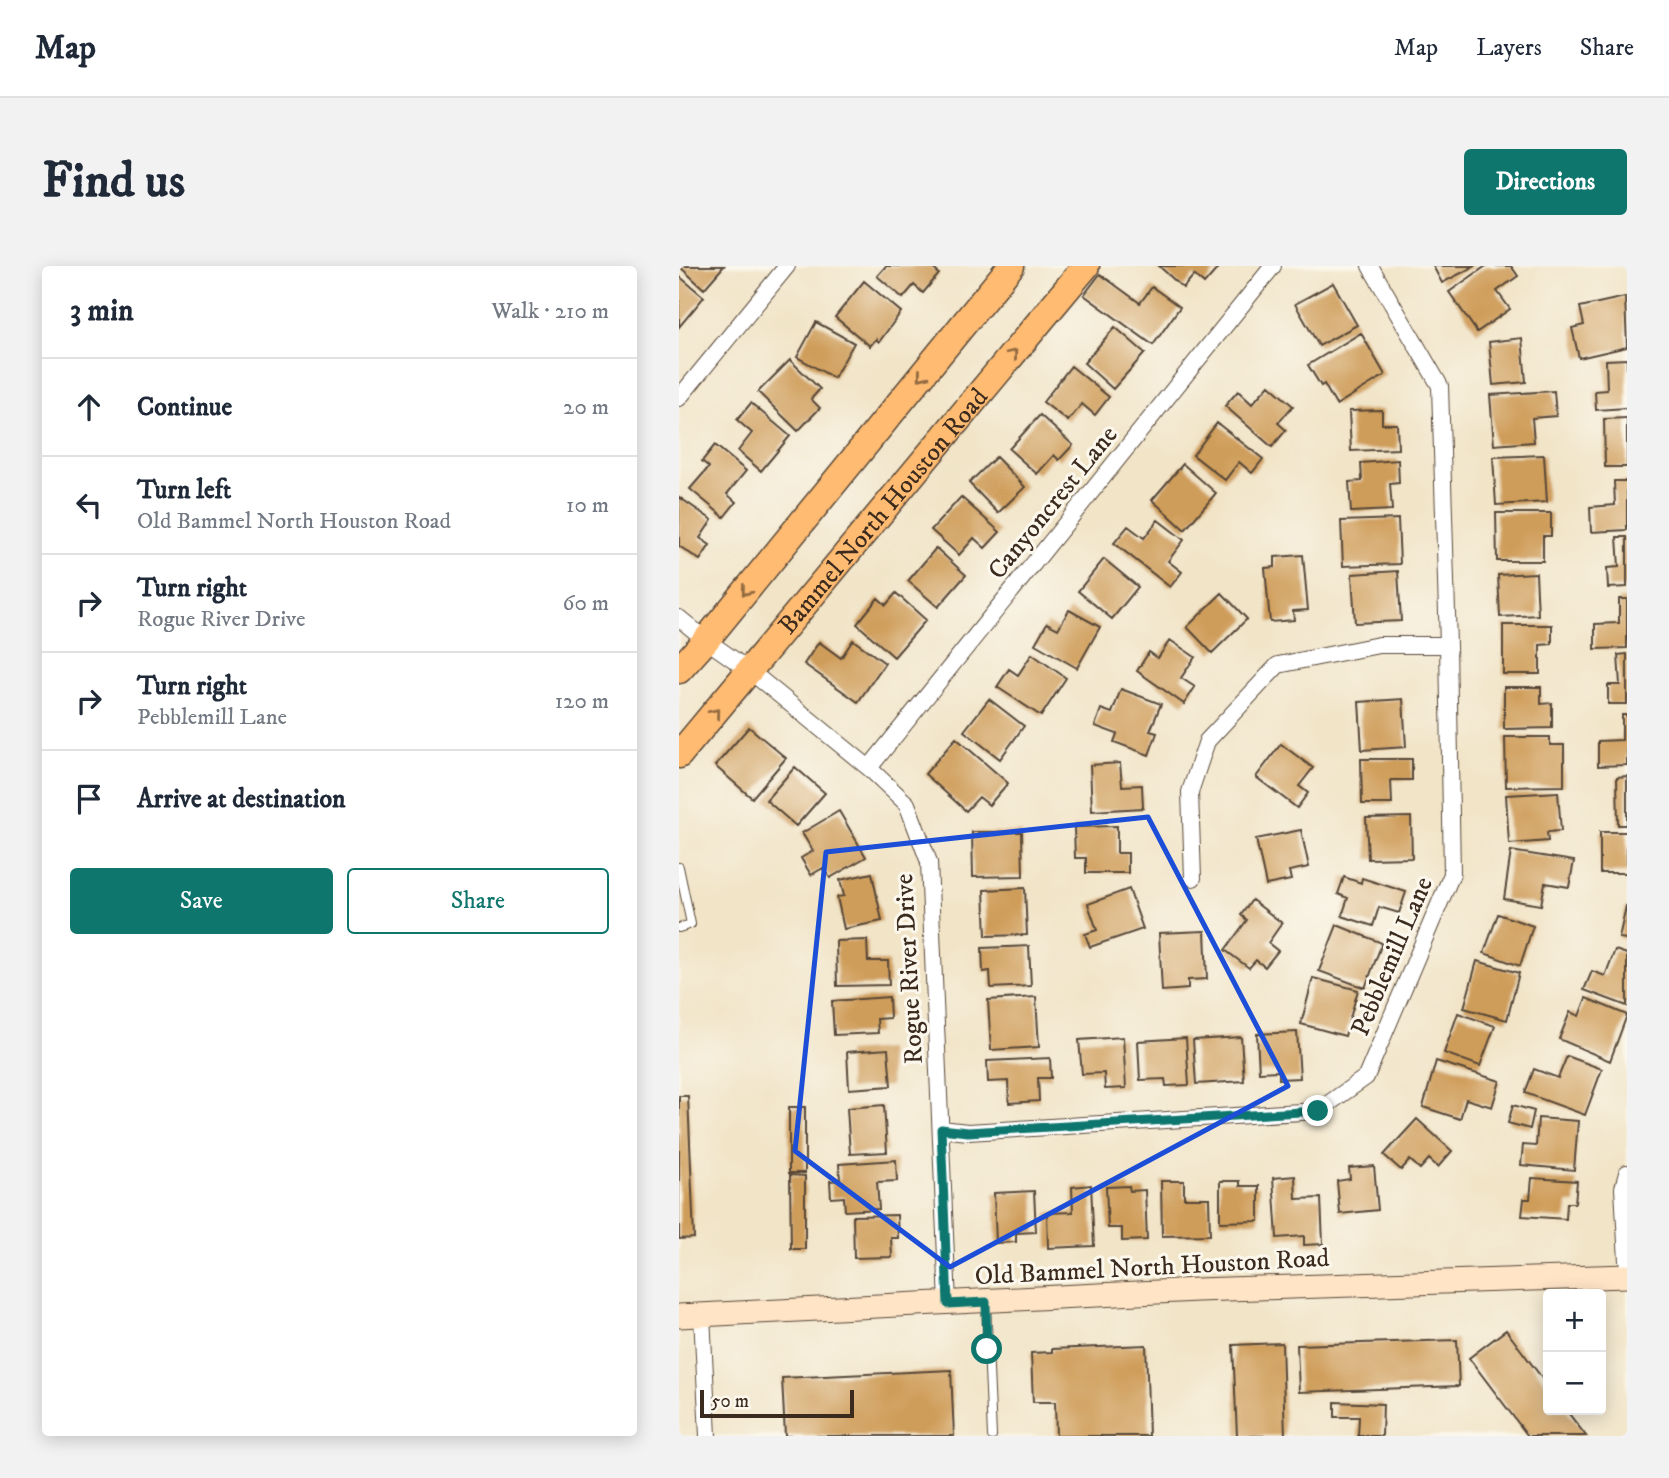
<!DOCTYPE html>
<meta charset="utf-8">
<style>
body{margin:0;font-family:"IM FELL DW Pica",serif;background:#f2f2f3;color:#1f2937}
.controls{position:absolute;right:21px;bottom:21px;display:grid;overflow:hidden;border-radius:7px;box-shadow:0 4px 18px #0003}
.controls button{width:63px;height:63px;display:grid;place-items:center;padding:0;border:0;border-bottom:2px solid #e0e1e3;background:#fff;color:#1f2937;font:35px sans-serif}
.scale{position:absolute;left:21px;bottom:18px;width:154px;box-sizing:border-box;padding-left:7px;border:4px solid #3b2a1e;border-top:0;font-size:19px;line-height:24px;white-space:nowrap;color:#3b2a1e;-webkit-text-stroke:5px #fbf7ec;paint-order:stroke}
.stop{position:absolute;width:21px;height:21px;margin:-16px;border:5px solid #0f766e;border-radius:50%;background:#fff}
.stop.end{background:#0f766e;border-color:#fff;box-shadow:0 2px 7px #0008}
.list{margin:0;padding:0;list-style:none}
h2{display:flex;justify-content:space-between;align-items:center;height:91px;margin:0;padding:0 28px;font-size:30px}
h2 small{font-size:23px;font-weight:400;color:#747a83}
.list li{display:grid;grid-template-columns:46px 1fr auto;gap:21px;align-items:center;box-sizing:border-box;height:98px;padding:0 28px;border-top:2px solid #e0e1e3}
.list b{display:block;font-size:26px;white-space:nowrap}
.list p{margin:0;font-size:23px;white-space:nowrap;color:#747a83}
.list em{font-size:23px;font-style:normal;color:#747a83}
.actions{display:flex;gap:14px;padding:21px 28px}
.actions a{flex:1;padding:16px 0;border:2px solid #0f766e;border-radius:7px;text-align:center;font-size:24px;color:#0f766e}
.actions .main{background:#0f766e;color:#fff}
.icon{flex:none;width:38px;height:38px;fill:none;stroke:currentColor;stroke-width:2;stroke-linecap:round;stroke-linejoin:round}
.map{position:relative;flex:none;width:948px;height:1170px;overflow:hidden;border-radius:7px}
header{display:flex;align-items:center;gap:42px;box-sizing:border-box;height:98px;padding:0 35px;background:#fff;border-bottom:2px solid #e0e1e3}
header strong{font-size:33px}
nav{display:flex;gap:38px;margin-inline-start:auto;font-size:24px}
.intro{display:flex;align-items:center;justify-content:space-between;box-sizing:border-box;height:168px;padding:0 42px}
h1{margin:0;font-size:49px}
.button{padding:18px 32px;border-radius:7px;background:#0f766e;color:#fff;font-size:24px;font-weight:700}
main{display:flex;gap:42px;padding:0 42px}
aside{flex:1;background:#fff;border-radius:7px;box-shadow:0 4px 18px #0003}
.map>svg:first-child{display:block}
.building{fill:#cf9d5a}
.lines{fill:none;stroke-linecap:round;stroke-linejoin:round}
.lane-casing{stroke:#564637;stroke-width:10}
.street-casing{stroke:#564637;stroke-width:18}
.secondary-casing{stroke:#564637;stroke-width:25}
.primary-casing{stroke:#564637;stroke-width:29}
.lane{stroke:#fff;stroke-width:8}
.street{stroke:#fff;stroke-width:16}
.secondary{stroke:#ffe4c6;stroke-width:23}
.primary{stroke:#ffbb71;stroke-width:26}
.oneway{stroke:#936b43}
.route{stroke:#0f766e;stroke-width:9}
.marked{fill:none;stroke:#1d4ed8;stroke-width:5;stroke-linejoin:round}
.labels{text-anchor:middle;stroke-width:6;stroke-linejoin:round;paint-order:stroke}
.street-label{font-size:26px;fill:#3b2a1e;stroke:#fbf7ec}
</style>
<header>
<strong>Map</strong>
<nav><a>Map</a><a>Layers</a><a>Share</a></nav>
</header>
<div class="intro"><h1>Find us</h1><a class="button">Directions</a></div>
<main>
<aside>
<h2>3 min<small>Walk · 210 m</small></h2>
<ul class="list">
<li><svg class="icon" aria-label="ahead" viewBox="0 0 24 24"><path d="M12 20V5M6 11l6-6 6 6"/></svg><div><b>Continue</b></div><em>20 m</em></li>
<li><svg class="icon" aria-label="left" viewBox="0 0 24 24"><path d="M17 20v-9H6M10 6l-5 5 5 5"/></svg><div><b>Turn left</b><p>Old Bammel North Houston Road</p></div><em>10 m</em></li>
<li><svg class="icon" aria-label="right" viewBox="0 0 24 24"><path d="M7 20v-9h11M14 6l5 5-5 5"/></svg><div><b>Turn right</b><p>Rogue River Drive</p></div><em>60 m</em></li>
<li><svg class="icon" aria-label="right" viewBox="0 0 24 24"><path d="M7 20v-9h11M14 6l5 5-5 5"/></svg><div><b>Turn right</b><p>Pebblemill Lane</p></div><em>120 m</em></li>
<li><svg class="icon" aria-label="arrive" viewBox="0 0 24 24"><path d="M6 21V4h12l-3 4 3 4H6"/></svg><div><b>Arrive at destination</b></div></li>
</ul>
<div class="actions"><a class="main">Save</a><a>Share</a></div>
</aside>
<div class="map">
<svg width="948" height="1170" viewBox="0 0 948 1170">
<rect width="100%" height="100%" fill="#fbf7ec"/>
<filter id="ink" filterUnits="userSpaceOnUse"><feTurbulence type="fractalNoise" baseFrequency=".0143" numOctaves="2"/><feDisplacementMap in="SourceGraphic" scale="14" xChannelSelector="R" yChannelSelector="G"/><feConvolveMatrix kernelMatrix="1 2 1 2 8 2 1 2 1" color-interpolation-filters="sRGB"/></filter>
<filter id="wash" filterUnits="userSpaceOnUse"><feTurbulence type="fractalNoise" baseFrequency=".00686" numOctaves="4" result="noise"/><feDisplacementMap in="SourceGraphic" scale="28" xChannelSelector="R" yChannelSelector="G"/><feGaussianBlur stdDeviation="1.57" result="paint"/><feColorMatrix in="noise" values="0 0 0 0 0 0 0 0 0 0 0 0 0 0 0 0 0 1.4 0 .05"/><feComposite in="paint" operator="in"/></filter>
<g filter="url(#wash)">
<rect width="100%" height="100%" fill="#f1e4c7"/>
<g id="blocks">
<path class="building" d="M 0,0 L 45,0 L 25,23 Z
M 207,0 L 252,0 L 260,8 L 244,27 L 235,19 L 224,32 L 198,10 Z
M 480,0 L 537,0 L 539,2 L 525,18 L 515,9 L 504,22 Z
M 754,0 L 796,0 L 763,17 Z
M 807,0 L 832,0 L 839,10 L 818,25 L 831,43 L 798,66 L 770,26 Z
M 421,8 L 461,37 L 473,21 L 501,41 L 474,79 L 405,29 Z
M 0,10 L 25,31 L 0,61 Z
M 185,15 L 222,46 L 200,76 L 197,73 L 191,80 L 156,51 Z
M 654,17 L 678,59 L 640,80 L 616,38 Z
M 946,31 L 948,81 L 900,92 L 893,62 L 905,59 L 901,41 Z
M 137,56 L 175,77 L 155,112 L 118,91 Z
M 436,61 L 466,87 L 434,123 L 405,97 Z
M 682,67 L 706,109 L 657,139 L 645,118 L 642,120 L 629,99 Z
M 843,72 L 847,116 L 814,119 L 810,76 Z
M 948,93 L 948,142 L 917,144 L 916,125 L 928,124 L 927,94 Z
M 111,94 L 141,123 L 132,133 L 141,142 L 119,165 L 79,126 Z
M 392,100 L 430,131 L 416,149 L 403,138 L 389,155 L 364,136 Z
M 590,119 L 614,140 L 599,157 L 607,164 L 593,181 L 546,140 L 559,125 L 573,138 Z
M 875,125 L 877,150 L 853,152 L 855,176 L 815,179 L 811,129 Z
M 72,137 L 111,170 L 82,205 L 59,185 L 73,167 L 58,154 Z
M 703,144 L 703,158 L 718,158 L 719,183 L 672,185 L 670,145 Z
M 361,149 L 394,179 L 380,194 L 375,189 L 358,208 L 330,183 Z
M 948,152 L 948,201 L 926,201 L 925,153 Z
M 538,157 L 584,193 L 573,207 L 560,196 L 546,214 L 514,189 Z
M 36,179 L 67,205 L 48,228 L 57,236 L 45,251 L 11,223 L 30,201 L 23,195 Z
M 865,189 L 868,236 L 817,239 L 814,191 Z
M 317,191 L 346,221 L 319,247 L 290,217 Z
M 719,194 L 720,217 L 711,218 L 713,244 L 672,246 L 670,216 L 683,215 L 682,197 Z
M 504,198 L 537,227 L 506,264 L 473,234 Z
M 935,215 L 948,215 L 948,264 L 912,266 L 911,241 L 936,239 Z
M 0,231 L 33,254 L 21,272 L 31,279 L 21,294 L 0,280 Z
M 282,231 L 321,266 L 306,282 L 295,272 L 280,289 L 252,264 Z
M 817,247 L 872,247 L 872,270 L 864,270 L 864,295 L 818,295 Z
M 719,253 L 721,298 L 664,300 L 662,255 Z
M 479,254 L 505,274 L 489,295 L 503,306 L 491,321 L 435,277 L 449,260 L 465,272 Z
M 938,271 L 948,271 L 948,321 L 929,322 L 928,302 L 940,301 Z
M 257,282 L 287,309 L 259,341 L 229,315 Z
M 624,289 L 629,344 L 614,345 L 615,354 L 591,356 L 586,302 L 596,301 L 596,291 Z
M 425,293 L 459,321 L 433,353 L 399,325 Z
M 719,305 L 722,355 L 676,357 L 673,308 Z
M 857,307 L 859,349 L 821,351 L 819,309 Z
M 217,327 L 247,354 L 215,391 L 178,358 L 199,332 L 207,339 Z
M 543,327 L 568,353 L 533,387 L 508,361 Z
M 940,333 L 948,333 L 948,382 L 916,383 L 916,358 L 940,357 Z
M 390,344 L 421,361 L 398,402 L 356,378 L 368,357 L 379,363 Z
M 824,359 L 873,359 L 873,378 L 861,379 L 861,408 L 824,408 Z
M 174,374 L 206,397 L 179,436 L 125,398 L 140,376 L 162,392 Z
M 491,374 L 516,391 L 502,412 L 516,421 L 505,438 L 458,405 L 470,386 L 479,392 Z
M 353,388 L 387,412 L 362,450 L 318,421 L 330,403 L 339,409 Z
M 948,388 L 948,438 L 929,438 L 929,419 L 941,419 L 939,389 Z
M 825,421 L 862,421 L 862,438 L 873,437 L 873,462 L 825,463 Z
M 442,423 L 482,438 L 471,465 L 478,467 L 470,489 L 435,476 L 438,468 L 416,460 L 422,443 L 433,447 Z
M 310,433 L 345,460 L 321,493 L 285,465 Z
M 724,433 L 727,481 L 683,484 L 680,436 Z
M 943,449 L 948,449 L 948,499 L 919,500 L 919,475 L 943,474 Z
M 70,461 L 107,492 L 73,532 L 36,500 Z
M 826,471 L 871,471 L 871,479 L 885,479 L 885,520 L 827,521 Z
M 277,472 L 329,517 L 310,539 L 300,531 L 287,545 L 246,508 Z
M 602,478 L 634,502 L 620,520 L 629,527 L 618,542 L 577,511 Z
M 682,493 L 733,493 L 733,514 L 712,514 L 713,538 L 683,538 Z
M 441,497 L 443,520 L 463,519 L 464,542 L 413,545 L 411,499 Z
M 116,501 L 146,527 L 117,560 L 87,534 Z
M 948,510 L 948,559 L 939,559 L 938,511 Z
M 879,526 L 882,565 L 868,566 L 869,575 L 830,578 L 827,529 Z
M 160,545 L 187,591 L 151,612 L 144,602 L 132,609 L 122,592 L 134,585 L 123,567 Z
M 732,551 L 733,592 L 689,593 L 687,552 Z
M 438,560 L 438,587 L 449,587 L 449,607 L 407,607 L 407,592 L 396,592 L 395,561 Z
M 622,564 L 630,601 L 610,605 L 612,614 L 587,619 L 577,573 Z
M 293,566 L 343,566 L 344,610 L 294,611 Z
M 921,566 L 948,566 L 948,607 L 921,607 Z
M 832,585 L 895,595 L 890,621 L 866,617 L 862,639 L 825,633 Z
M 193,607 L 203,655 L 165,663 L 158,631 L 165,630 L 161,614 Z
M 665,611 L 682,617 L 683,612 L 727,626 L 720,647 L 700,641 L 694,660 L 663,650 L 669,632 L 659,628 Z
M 346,622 L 348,669 L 307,670 L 305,624 Z
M 450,623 L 464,663 L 411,681 L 406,668 L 418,664 L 409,638 Z
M 573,634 L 603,657 L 589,677 L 599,685 L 586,701 L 577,694 L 570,702 L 546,684 L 568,654 L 562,649 Z
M 947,640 L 948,640 L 948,673 L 940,672 Z
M 819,648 L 854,660 L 841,700 L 805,687 Z
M 658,659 L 703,677 L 686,722 L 640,705 Z
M 526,665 L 528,713 L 509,714 L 509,723 L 483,725 L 480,667 Z
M 188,674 L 189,695 L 209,695 L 210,719 L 158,720 L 157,675 Z
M 350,680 L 352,720 L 312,722 L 311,705 L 304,706 L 303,682 Z
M 936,684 L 948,688 L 948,740 L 905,724 L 913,705 L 926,710 Z
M 798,695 L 840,707 L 828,754 L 785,742 Z
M 634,712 L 679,724 L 666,770 L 622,758 Z
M 210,731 L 211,752 L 198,753 L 199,767 L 155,769 L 153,735 Z
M 357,731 L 360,781 L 312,784 L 309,734 Z
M 907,732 L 948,749 L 931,795 L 880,773 L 891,746 L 900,750 Z
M 779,747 L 816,760 L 801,800 L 765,787 Z
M 618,766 L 621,812 L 600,813 L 600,805 L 580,806 L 578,768 Z
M 444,771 L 447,822 L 426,823 L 425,807 L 403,808 L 400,774 Z
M 562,771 L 565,815 L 517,818 L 514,774 Z
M 507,772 L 510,819 L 487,820 L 486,813 L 461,814 L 459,775 Z
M 209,783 L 212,820 L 170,823 L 168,786 Z
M 888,790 L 923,803 L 906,849 L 846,827 L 855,803 L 879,812 Z
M 371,792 L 372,812 L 359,812 L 360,835 L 330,837 L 329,815 L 309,816 L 308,795 Z
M 757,795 L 821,815 L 813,841 L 787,833 L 781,853 L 744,841 Z
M 0,830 L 9,830 L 15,972 L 0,973 Z
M 205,839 L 208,886 L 171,888 L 168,842 Z
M 834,839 L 855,845 L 851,863 L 829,857 Z
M 110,841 L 126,841 L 126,907 L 110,907 Z
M 859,852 L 899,855 L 895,904 L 842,899 L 844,879 L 857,880 Z
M 738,853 L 773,885 L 759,901 L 750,893 L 741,903 L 731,894 L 722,904 L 705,889 Z
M 217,894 L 218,915 L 198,916 L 200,943 L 166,945 L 165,931 L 152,932 L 151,915 L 161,914 L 160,898 Z
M 695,900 L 699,944 L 661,948 L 658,915 L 671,913 L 670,902 Z
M 111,909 L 126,910 L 126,983 L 112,983 Z
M 616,910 L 617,933 L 642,932 L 644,978 L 625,979 L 625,970 L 598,972 L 594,912 Z
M 853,912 L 898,915 L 896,937 L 888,937 L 887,953 L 843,950 L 845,933 L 851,933 Z
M 482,915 L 505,915 L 505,932 L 530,932 L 531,969 L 483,970 Z
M 541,915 L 561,915 L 561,920 L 580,920 L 580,955 L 541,956 Z
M 412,919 L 415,980 L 369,982 L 368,947 L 394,946 L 393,921 Z
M 450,920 L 451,925 L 466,924 L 468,974 L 443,975 L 443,962 L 429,962 L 427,921 Z
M 355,925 L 357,966 L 337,967 L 337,976 L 317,977 L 315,927 Z
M 218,949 L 219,972 L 212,972 L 213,991 L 175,992 L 174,950 Z
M 827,1064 L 869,1120 L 869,1144 L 887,1144 L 907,1170 L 849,1170 L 790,1092 Z
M 778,1074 L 780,1120 L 620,1126 L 618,1079 Z
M 603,1077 L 606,1170 L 558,1170 L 554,1079 Z
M 467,1079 L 470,1170 L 377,1170 L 376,1136 L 354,1136 L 352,1087 L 373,1086 L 373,1083 Z
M 272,1104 L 275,1170 L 106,1170 L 103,1112 Z
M 656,1136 L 704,1138 L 703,1170 L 679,1170 L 680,1151 L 656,1151 Z"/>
</g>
</g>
<g filter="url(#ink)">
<use href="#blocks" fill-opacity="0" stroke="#564637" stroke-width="2"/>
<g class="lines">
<defs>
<path id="lane" d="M 0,601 L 12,658 L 0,662
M 307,1036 L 313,1170"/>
<path id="street" d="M 0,132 L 108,0
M 0,352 L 27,374 L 71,405 L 190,502 L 228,538 L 250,596 L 269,1038
M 190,502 L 594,0
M 514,612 L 511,526 L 528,475 L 599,399 L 700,379 L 769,379
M 262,863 L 289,866 L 639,845 L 687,811 L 773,608 L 769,379 L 761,120 L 691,0
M 948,907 L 944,922 L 948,995
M 23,1049 L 29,1170"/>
<path id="secondary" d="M 0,1050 L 518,1024 L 948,1010"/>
<g id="primary">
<path d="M 0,404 L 27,374 L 332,0"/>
<path id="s1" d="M 0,489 L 407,0"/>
</g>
</defs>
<use href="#lane" class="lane-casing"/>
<use href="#street" class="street-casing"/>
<use href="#secondary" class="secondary-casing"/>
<use href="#primary" class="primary-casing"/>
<use href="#lane" class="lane"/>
<use href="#street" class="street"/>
<use href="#secondary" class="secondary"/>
<use href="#primary" class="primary"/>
</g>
<defs><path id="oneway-chevron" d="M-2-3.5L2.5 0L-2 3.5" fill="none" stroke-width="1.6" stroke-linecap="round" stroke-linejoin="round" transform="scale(1.75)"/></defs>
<g class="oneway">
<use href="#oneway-chevron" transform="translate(334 88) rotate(-50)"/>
<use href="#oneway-chevron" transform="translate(243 110) rotate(129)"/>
<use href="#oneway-chevron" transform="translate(67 325) rotate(129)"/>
<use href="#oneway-chevron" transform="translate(36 447) rotate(-50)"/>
</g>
</g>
<g class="lines" filter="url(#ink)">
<path class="route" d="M 308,1083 L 307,1036 L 269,1038 L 262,863 L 289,866 L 639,845"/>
</g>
<path class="marked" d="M 469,551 L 609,820 L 271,1001 L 116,885 L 147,586 Z"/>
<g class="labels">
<g class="street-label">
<text transform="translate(373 236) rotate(-51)" y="9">Canyoncrest Lane</text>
<text dy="9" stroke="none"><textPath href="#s1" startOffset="318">Bammel North Houston Road</textPath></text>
<text transform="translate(712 690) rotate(-67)" y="9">Pebblemill Lane</text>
<text transform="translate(229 703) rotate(-93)" y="9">Rogue River Drive</text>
<text transform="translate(473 1000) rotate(-3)" y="9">Old Bammel North Houston Road</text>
</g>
</g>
</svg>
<div class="controls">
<button>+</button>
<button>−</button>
</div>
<div class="scale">50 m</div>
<div class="stop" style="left:308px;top:1083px"></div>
<div class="stop end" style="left:639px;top:845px"></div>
</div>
</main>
